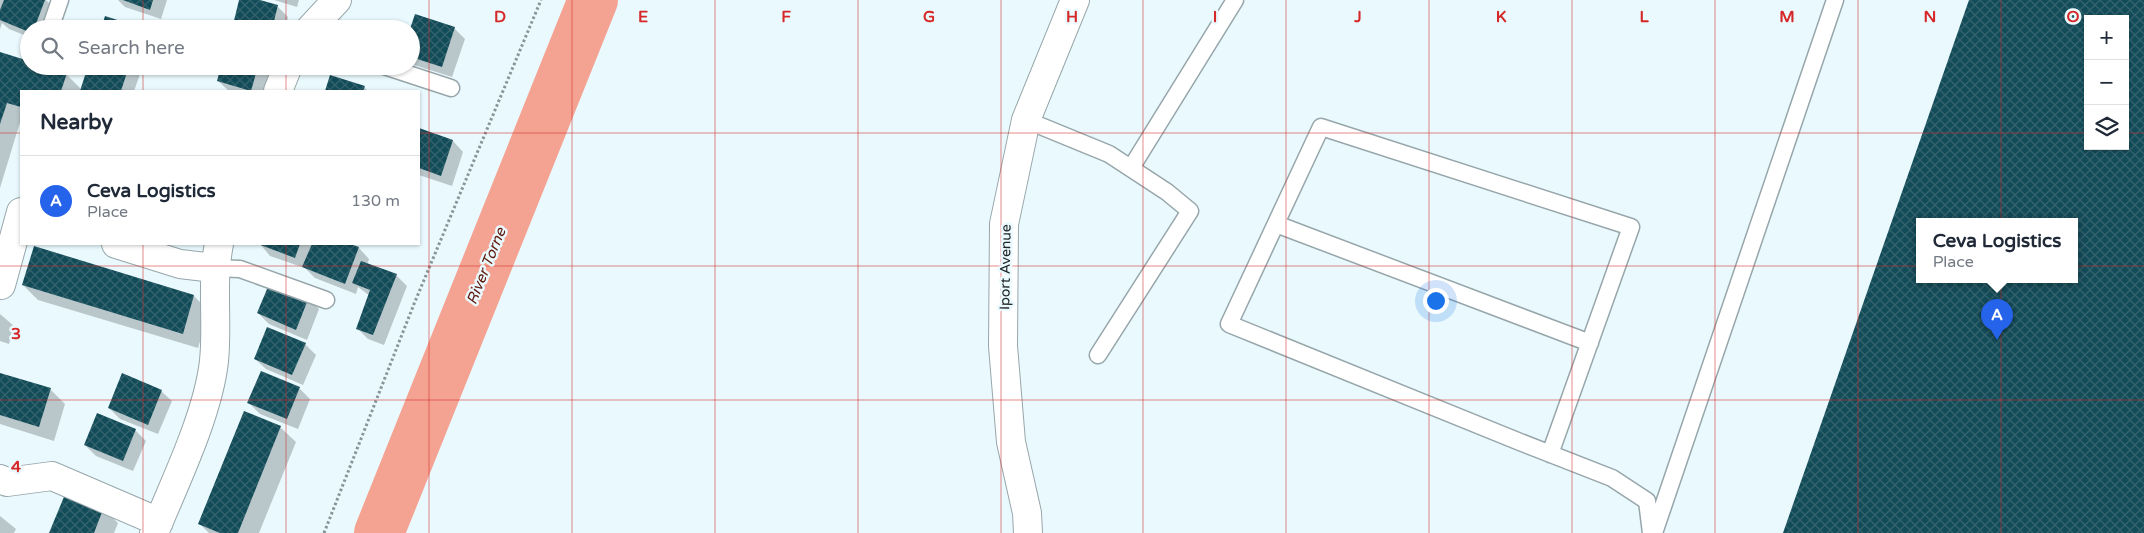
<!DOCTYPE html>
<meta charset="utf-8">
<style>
body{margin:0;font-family:"Varela Round",sans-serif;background:#f2f2f3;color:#1f2937}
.controls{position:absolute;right:15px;top:15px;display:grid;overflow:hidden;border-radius:0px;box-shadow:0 1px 4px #0004}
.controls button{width:45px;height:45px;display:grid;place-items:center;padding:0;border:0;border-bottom:1px solid #e0e1e3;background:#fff;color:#1f2937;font:25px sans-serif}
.you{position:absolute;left:1435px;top:300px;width:18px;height:18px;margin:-12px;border:4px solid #fff;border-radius:50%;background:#1a73e8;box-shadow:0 0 0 8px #1a73e833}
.badge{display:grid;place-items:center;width:32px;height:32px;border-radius:50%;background:#2563eb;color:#fff;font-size:16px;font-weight:700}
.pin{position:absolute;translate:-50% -41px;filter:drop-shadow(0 1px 2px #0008)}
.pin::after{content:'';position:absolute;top:26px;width:18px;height:15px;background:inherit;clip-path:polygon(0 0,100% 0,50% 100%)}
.popup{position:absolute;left:1916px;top:218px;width:162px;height:65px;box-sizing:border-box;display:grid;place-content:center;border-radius:0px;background:#fff;filter:drop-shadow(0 1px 4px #0005);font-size:16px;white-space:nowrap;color:#747a83}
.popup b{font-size:19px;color:#1f2937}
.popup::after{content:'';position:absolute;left:50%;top:100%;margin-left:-10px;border:10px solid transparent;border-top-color:#fff}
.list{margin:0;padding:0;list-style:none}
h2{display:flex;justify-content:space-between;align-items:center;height:65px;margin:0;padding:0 20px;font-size:21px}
h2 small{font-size:16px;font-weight:400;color:#747a83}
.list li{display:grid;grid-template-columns:32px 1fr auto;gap:15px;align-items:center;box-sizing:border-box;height:90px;padding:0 20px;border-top:1px solid #e0e1e3}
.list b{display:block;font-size:19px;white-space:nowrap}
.list p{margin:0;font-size:16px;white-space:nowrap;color:#747a83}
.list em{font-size:16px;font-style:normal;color:#747a83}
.icon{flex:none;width:28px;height:28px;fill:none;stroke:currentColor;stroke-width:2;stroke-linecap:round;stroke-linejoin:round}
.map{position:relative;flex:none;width:2144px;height:533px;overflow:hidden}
.search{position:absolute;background:#fff;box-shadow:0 1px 4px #0004;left:20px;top:20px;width:400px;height:55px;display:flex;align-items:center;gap:12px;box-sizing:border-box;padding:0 18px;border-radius:28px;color:#747a83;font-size:19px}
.panel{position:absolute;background:#fff;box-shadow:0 1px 4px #0004;left:20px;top:90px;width:400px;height:155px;border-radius:0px}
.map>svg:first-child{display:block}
.shadow{fill:#0003;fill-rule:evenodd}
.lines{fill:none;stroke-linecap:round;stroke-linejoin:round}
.river{stroke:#f4a291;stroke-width:50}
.building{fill:url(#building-cross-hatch);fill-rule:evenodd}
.service-casing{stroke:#97a6aa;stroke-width:19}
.minor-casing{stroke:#97a6aa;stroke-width:30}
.path{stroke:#899497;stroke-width:3;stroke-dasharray:2.5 2.5;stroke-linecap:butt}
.service{stroke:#fff;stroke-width:16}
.minor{stroke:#fff;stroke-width:28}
.grid{fill:none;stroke:#d62828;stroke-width:1;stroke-opacity:0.55}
.labels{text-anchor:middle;stroke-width:5;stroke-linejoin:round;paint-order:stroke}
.street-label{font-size:14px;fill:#202628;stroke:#e9f9fd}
.water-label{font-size:15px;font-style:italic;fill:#5e170a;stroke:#e9f9fd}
.grid-label{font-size:16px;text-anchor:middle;font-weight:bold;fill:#d62828;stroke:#e9f9fd;stroke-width:5;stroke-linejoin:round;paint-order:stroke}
</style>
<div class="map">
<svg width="2144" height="533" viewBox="0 0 2144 533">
<defs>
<pattern id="building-cross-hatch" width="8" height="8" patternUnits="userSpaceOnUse" patternTransform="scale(1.25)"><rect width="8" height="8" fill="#134c59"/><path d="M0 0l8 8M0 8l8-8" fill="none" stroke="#35636d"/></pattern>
</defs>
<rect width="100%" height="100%" fill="#e9f9fd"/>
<path class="shadow" d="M 0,0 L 46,0 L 56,10 L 49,29 L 29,29 L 29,37 L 9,29 L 2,23 L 0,29 Z
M 118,0 L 167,0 L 161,19 L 125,7 Z
M 241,0 L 255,0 L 277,6 L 288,17 L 285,29 L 233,29 Z
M 274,0 L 299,0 L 297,7 Z
M 1971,0 L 2144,1 L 2144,533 L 1784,533 ZM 2088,19 L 2125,19 L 2125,146 L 2088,146 ZM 1920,221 L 2074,221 L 2074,279 L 1920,279 Z
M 454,28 L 465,39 L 452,77 L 414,65 L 411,62 L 411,30 Z
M 0,54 L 29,66 L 66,74 L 82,90 L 90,66 L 143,66 L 134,91 L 21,91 L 21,119 L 0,188 Z
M 223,66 L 270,66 L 272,68 L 264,91 L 229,91 L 218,81 Z
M 331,77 L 364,87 L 368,91 L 326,91 Z
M 419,130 L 453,141 L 463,152 L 452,186 L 419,175 Z
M 260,244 L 347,244 L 359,248 L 369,259 L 367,265 L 396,275 L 407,286 L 384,345 L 368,339 L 357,328 L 370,296 L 358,287 L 356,294 L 315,278 L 305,268 L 270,256 Z
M 23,285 L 194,296 L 209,311 L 198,348 L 38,300 Z
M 309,299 L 319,309 L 307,340 L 269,324 L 258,313 Z
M 0,314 L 14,326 L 9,344 L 0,341 Z
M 305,344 L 316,355 L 303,385 L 266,369 L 255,359 Z
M 0,374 L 50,389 L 65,404 L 54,441 L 0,424 Z
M 299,388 L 310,399 L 298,429 L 260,414 L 249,403 Z
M 161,391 L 172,401 L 158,434 L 120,419 L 109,408 Z
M 244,413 L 281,428 L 296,442 L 259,533 L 209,533 L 199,523 Z
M 135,430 L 146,441 L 133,471 L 96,456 L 85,445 Z
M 103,508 L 118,523 L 114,533 L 51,533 Z
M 0,516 L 16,529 L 14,533 L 0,533 Z"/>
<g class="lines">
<path class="river" d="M 379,533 L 593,0"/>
</g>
<path class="building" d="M 4,0 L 45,0 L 34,29 L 29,29 L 29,32 L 0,20 L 0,10 Z
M 123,0 L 153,0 L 150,10 Z
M 239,0 L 260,0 L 278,5 L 272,29 L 232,29 Z
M 1969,0 L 2144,0 L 2144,533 L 1783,533 ZM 2088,19 L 2125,19 L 2125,146 L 2088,146 ZM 1920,221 L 2074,221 L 2074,279 L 1920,279 Z
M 415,14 L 455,27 L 442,67 L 411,57 L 410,29 Z
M 105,16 L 142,28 L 142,29 L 101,29 Z
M 0,52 L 29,61 L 29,66 L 45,66 L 67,73 L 61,91 L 21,91 L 21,107 L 7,103 L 0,124 Z
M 88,66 L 129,66 L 121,91 L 80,91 Z
M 221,66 L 258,66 L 251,91 L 217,81 Z
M 330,75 L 365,86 L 363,91 L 325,91 Z
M 419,128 L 453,140 L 441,176 L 419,168 Z
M 258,244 L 300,244 L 295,258 Z
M 312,244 L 350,244 L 359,247 L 345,284 L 302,267 Z
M 34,246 L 194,295 L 183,334 L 22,285 Z
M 361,261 L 397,274 L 373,335 L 356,329 L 370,290 L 352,283 Z
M 270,282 L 309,297 L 296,330 L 257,313 Z
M 267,327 L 306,343 L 292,375 L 254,359 Z
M 261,371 L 300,387 L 287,419 L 247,403 Z
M 0,373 L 51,388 L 39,427 L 0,415 Z
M 122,373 L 162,390 L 148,425 L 108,408 Z
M 244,411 L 281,426 L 238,533 L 220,533 L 198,524 Z
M 97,413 L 136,429 L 123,461 L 84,445 Z
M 66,492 L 104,507 L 94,533 L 49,533 Z"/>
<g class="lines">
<defs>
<path id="service" d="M 50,29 L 60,0
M 384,66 L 451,88
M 1026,120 L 1109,154 L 1167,192 L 1190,211 L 1098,355
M 1131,168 L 1235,0
M 1276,224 L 1590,343
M 214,268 L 240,269 L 326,300
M 1550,454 L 1631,227 L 1321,127 L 1229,324 L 1520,442 L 1612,478 L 1647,501 L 1651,533
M 1654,533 L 1835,0"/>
<path id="minor" d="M 310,29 L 337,0
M 278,91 L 288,66
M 116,244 L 180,264 L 214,268
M 1,285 L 21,212
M 0,479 L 7,482 L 52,476 L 159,522
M 154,533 C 175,482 208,415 214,361 C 218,322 211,283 219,244
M 1028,533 L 1027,513 L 1011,442 L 1003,346 L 1004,224 L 1026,120 L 1075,0"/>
</defs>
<use href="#service" class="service-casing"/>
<use href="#minor" class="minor-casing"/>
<path class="path" d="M 324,533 L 414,304 L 541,0"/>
<use href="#service" class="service"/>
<use href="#minor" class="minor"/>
</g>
<path class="grid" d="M 143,0 L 143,29M 286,0 L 286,29M 429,0 L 429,533M 572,0 L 572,533M 715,0 L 715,533M 858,0 L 858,533M 1001,0 L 1001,533M 1143,0 L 1143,533M 1286,0 L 1286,533M 1429,0 L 1429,533M 1572,0 L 1572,533M 1715,0 L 1715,533M 1858,0 L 1858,533M 2001,0 L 2001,533M 143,66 L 143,91M 286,66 L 286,91M 0,133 L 21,133M 419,133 L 2088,133M 2125,133 L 2144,133M 143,244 L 143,533M 286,244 L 286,533M 0,266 L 2144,266M 0,400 L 2144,400"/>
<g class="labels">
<g class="street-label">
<text transform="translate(1005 267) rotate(-89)" y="5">Iport Avenue</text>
</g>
<g class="water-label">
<text transform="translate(486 266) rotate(-68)" y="5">River Torne</text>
</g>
</g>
<g class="grid-label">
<text x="500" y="22">D</text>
<text x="643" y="22">E</text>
<text x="786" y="22">F</text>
<text x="929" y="22">G</text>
<text x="1072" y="22">H</text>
<text x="1215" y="22">I</text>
<text x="1358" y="22">J</text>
<text x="1501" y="22">K</text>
<text x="1644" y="22">L</text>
<text x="1787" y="22">M</text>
<text x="1930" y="22">N</text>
<text x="2073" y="22">O</text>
<text x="16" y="339">3</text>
<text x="16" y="472">4</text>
</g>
</svg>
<div class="controls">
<button>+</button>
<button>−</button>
<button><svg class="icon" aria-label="layers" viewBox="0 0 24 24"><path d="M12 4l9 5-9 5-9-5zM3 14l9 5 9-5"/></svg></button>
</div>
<div class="you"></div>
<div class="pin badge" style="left:1997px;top:340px">A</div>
<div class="popup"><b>Ceva Logistics</b>Place</div>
<div class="search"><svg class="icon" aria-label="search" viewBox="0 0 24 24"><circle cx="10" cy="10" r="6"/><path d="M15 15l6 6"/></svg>Search here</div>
<section class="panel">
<h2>Nearby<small></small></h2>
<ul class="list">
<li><span class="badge">A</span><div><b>Ceva Logistics</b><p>Place</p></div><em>130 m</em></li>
</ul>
</section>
</div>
